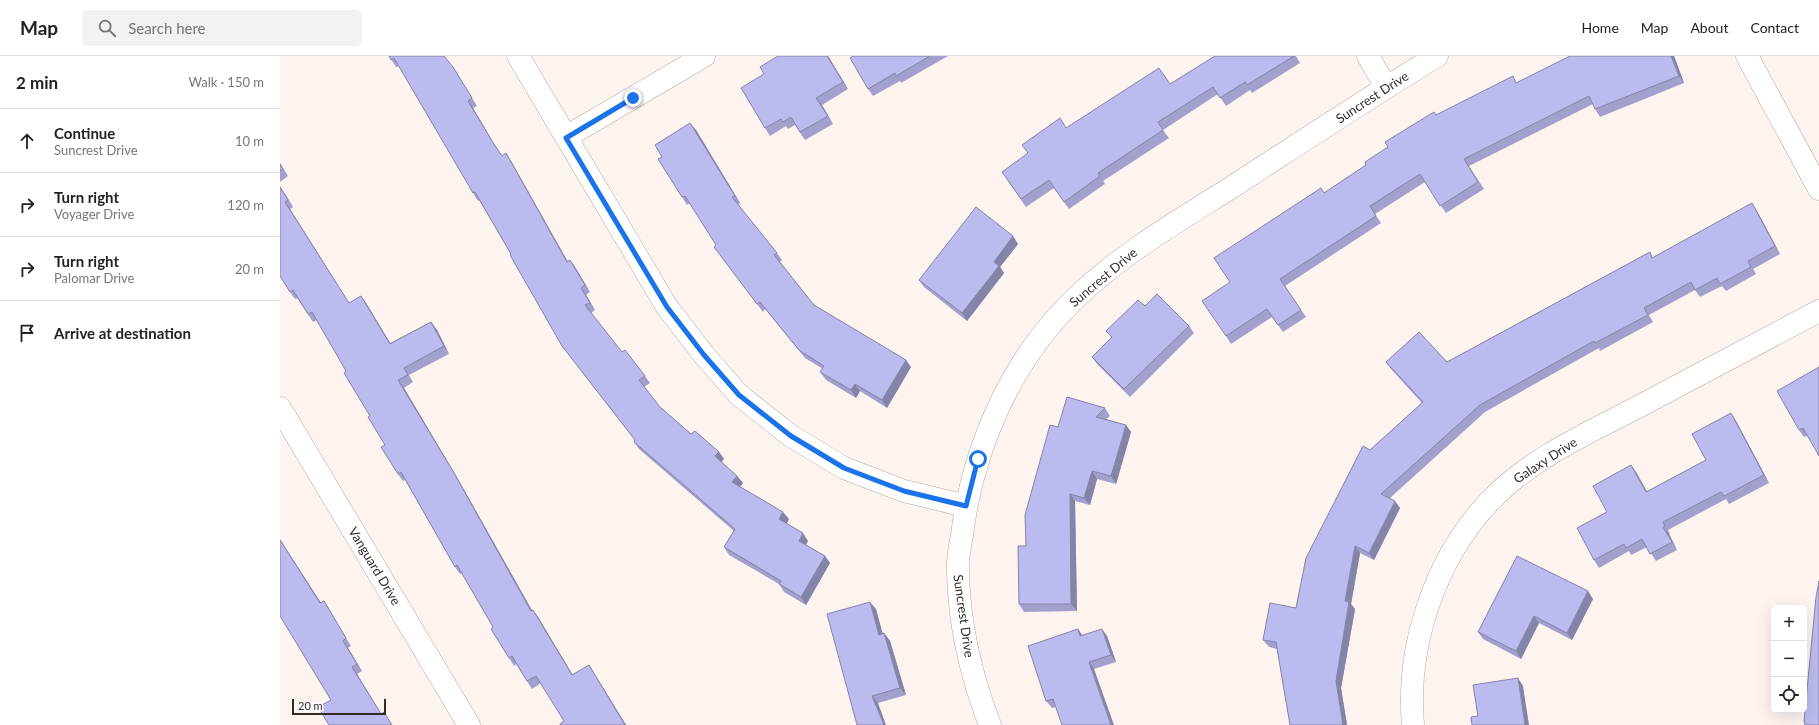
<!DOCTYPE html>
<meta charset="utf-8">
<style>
body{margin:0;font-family:Lato,sans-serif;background:#f2f2f2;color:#222}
.controls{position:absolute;right:12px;bottom:12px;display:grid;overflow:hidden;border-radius:6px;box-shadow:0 4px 16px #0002}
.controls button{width:36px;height:36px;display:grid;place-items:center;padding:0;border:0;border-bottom:1px solid #e0e0e0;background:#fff;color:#222;font:20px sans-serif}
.scale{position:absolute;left:12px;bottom:10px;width:94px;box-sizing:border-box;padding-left:4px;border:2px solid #332b27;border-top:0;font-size:11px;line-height:14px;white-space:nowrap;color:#332b27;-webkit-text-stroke:3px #fff;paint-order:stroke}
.stop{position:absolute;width:12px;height:12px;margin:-9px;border:3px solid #1a73e8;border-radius:50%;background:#fff}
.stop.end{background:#1a73e8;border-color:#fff;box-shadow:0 1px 4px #0008}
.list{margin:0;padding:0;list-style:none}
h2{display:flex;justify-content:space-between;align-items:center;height:52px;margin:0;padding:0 16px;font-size:17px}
h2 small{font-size:13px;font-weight:400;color:#767676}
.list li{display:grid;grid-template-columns:26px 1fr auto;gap:12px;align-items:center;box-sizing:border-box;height:64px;padding:0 16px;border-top:1px solid #e0e0e0}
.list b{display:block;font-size:15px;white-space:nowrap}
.list p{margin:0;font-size:13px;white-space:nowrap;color:#767676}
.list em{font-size:13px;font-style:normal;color:#767676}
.icon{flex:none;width:22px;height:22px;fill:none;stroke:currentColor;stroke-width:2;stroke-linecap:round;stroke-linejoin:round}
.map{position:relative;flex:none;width:1539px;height:669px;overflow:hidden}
header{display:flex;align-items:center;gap:24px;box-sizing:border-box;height:56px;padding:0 20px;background:#fff;border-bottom:1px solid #e0e0e0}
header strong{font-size:19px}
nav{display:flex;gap:22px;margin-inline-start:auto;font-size:14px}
.search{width:280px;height:36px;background:#f2f2f2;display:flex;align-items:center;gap:10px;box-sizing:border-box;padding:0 14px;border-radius:6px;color:#767676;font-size:15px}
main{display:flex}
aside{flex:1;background:#fff}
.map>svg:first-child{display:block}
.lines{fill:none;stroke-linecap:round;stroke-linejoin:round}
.minor-casing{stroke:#b9a69b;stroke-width:23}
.minor{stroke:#fff;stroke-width:22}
.wall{fill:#a2a1ce}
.shaded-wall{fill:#8483a8}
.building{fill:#bcbbf0;stroke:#8483a8}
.route{stroke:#1a73e8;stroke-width:5}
.labels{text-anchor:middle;stroke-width:3;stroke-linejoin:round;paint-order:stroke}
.street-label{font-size:13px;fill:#332b27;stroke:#fff}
</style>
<header>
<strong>Map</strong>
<div class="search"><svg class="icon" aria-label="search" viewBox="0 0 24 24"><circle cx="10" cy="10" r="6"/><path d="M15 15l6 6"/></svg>Search here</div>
<nav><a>Home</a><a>Map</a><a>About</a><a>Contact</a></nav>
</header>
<main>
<aside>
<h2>2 min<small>Walk · 150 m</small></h2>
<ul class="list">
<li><svg class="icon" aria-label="ahead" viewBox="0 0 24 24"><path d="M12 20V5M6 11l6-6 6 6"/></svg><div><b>Continue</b><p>Suncrest Drive</p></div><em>10 m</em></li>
<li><svg class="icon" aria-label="right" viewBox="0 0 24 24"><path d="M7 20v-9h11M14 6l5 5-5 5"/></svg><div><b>Turn right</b><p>Voyager Drive</p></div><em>120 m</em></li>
<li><svg class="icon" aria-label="right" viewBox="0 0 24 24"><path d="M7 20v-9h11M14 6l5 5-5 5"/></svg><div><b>Turn right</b><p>Palomar Drive</p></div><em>20 m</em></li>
<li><svg class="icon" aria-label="arrive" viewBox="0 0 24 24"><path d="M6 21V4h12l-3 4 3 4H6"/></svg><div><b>Arrive at destination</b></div></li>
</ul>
</aside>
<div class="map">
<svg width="1539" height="669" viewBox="0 0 1539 669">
<rect width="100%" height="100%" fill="#fdf4f0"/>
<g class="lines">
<defs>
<path id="minor" d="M 238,0 L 387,251 L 424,299 L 459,339 L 511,380 L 564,412 L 624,435 L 686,450
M 1088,0 L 1106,31
M 1467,0 L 1539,133
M 286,81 L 424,0
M 0,352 L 189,669
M 710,669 C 691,620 679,568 678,515 C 677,503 680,491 682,479 C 693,390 733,299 801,237 C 846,195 900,164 952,131 C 1020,87 1088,42 1157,0
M 1133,669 C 1126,590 1155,502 1211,444 C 1250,403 1306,378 1356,352 C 1417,320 1478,287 1539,255"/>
</defs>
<use href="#minor" class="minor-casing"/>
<use href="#minor" class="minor"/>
</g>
<path class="wall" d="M 109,0 L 173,11 L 197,50 L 193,52 L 217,93 L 222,100 L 231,105 L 287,205 L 290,204 L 295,211 L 310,236 L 306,239 L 315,254 L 311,257 L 342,296 L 365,320 L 370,327 L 364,331 L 380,351 L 411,378 L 439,396 L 444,403 L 441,406 L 457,420 L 463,427 L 460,431 L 509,463 L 506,467 L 528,485 L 526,489 L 545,500 L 550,507 L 526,549 L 504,536 L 499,528 L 449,499 L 444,491 L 454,475 L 359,393 L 354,386 L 355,384 L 282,290 L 231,198 L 199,144 L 198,145 L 193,137 L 119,10 L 116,11 Z
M 548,0 L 568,33 L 542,49 L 553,68 L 525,84 L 515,69 L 508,73 L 506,70 L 490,80 L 485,72 Z
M 573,0 L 668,0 L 621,27 L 620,25 L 593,40 L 588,33 Z
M 935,0 L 1016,0 L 1020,7 L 972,37 L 970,34 L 946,50 L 938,38 L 883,74 L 889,82 L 823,125 L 825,128 L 789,153 L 774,132 L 746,151 L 722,116 L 787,72 L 890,28 Z
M 1394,0 L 1404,27 L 1320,61 L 1315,53 L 1313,48 L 1189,110 L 1204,133 L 1166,157 L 1145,126 L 1095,158 L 1101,167 L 1005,230 L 1026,261 L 1003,276 L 992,261 L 951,288 L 946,280 L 1044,137 L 1086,109 L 1108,91 L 1156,59 L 1237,26 Z
M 416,74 L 460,147 L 458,149 L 497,197 L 502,204 L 500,206 L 534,249 L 631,311 L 607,352 L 580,335 L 576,342 L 546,324 L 540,316 L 543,313 L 525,302 L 485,253 L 483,256 L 434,191 L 436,189 L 410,147 L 407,149 L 402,141 L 382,101 Z
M 0,107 L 8,120 L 0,126 Z
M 0,130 L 13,151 L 10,153 L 69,247 L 81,240 L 86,247 L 110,287 L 151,266 L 157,274 L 169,298 L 129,319 L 133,326 L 124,332 L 179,425 L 252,554 L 253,554 L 258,561 L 293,619 L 309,609 L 314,617 L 346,669 L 280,669 L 284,665 L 261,627 L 252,633 L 236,608 L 234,610 L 229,602 L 213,571 L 182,517 L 180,518 L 175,511 L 125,424 L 123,425 L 118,418 L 105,389 L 90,360 L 66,315 L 37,264 L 33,266 L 17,242 L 15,243 L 10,236 Z
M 1477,155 L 1500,198 L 1473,213 L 1476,218 L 1446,235 L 1442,230 L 1420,241 L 1415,234 L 1369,259 L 1373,266 L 1320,295 L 1319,292 L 1205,356 L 1110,442 L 1120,452 L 1094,504 L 1080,497 L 1071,548 L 1075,553 L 1061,632 L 1067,669 L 1010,669 L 997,593 L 989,591 L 983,584 L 1016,552 L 1090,394 L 1142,347 L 1111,313 L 1106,306 L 1167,306 L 1370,196 L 1373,202 Z
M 733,180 L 738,188 L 720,211 L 724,217 L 687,265 L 644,231 L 639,224 Z
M 865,250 L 909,270 L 914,277 L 850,341 L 817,308 L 812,301 L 832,282 L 826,275 Z
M 1539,311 L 1527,380 L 1524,381 L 1519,374 Z
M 825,352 L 830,360 L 826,363 L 846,369 L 851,376 L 836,428 L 817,423 L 810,449 L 795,445 L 797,555 L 744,556 L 739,548 L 746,490 L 778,371 Z
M 1456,365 L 1489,427 L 1449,448 L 1446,443 L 1388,474 L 1390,478 L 1389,478 L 1397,494 L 1376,505 L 1367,491 L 1351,499 L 1349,495 L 1319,512 L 1314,504 L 1327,456 L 1356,416 L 1367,436 L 1426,404 Z
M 0,483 L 41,547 L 44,545 L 49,553 L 71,590 L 68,592 L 82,615 L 77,618 L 101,658 L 109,664 L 112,669 L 49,669 L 51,644 Z
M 1313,543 L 1292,584 L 1259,567 L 1241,603 L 1203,583 L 1198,576 Z
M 596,553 L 602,578 L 604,577 L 610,585 L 626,639 L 598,647 L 577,669 Z
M 798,573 L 802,579 L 827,580 L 836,606 L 814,613 L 776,651 L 772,652 L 766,645 Z"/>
<path class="shaded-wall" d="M 547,0 L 548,0 L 568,33 L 563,26 Z
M 1391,0 L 1394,0 L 1404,27 L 1399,20 Z
M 536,42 L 542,49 L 553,68 L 548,60 Z
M 188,45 L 193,52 L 217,93 L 212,85 Z
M 410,67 L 416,74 L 460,147 L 455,140 Z
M 226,97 L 231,105 L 292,213 L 287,206 Z
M 0,130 L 13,151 L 8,144 Z
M 5,146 L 10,153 L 74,255 L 69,247 Z
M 1472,147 L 1477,155 L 1500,198 L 1495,190 Z
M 733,180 L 738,188 L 720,211 L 724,217 L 687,265 L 682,257 L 714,206 Z
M 290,204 L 295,211 L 310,236 L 305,229 Z
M 301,232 L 306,239 L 315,254 L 310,247 Z
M 81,240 L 86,247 L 115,295 L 110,288 Z
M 151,266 L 157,274 L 169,298 L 164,290 Z
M 626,304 L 631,311 L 607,352 L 602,344 Z
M 118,324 L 124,332 L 179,425 L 256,562 L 251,555 Z
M 575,328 L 580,335 L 576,342 L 571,334 Z
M 1451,357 L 1456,365 L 1489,427 L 1484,419 Z
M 846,369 L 851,376 L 836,428 L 831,420 Z
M 439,396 L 444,403 L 440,408 L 435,400 Z
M 1351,409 L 1356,416 L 1371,443 L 1366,436 Z
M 812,415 L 817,423 L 810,449 L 804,442 Z
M 457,420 L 463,427 L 457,434 L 452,426 Z
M 790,438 L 795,445 L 797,555 L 791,548 Z
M 1115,445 L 1120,452 L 1094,504 L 1089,497 Z
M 503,456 L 509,463 L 505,471 L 499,463 Z
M 1383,471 L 1389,478 L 1397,494 L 1392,486 Z
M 523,477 L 528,485 L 524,492 L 519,485 Z
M 0,483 L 3,488 L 46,555 L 40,547 Z
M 1075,490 L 1080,497 L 1071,548 L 1075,553 L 1061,632 L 1067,669 L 1063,669 L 1056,625 L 1065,545 Z
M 545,500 L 550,507 L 526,549 L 521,541 Z
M 1308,535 L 1313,543 L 1292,584 L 1287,577 Z
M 590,546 L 596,553 L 605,586 L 599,579 Z
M 253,554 L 258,561 L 297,627 L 292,619 Z
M 1254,560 L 1259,567 L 1241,603 L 1236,595 Z
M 798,573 L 803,581 L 800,580 Z
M 822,573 L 827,580 L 836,606 L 831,599 Z
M 604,577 L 610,585 L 626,639 L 620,632 Z
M 63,585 L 68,592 L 82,615 L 77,608 Z
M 809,606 L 814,613 L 834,669 L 831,669 Z
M 309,609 L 314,617 L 346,669 L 345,669 Z
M 72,611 L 77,618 L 106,666 L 101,658 Z
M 1238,622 L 1243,630 L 1249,669 L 1245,669 Z
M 592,640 L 598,647 L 606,669 L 604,669 Z"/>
<path class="building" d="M 109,0 L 164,0 L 173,11 L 192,42 L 188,45 L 212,85 L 222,100 L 226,97 L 287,206 L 290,204 L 305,229 L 301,232 L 310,247 L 305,249 L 342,296 L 345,294 L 365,320 L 359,324 L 380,351 L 411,378 L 415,375 L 439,396 L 435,400 L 457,420 L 452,426 L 503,456 L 499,463 L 523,477 L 519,485 L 545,500 L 521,541 L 499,528 L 501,525 L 444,491 L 455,473 L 354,386 L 355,384 L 282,290 L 230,199 L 231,198 L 195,136 L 193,137 L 114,2 L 111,4 Z
M 498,0 L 547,0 L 563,26 L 536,42 L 548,60 L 520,76 L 511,61 L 503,66 L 501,63 L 485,72 L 461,32 L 484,18 L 480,11 Z
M 573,0 L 650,0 L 616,20 L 615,17 L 588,33 L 570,2 Z
M 935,0 L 1014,0 L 967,29 L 965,26 L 940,42 L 933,31 L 878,66 L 883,74 L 818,117 L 820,120 L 784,146 L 769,124 L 741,143 L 722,116 L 748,97 L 742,89 L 780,62 L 786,72 L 879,12 L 890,28 Z
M 1290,0 L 1391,0 L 1399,20 L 1315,53 L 1309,40 L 1184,103 L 1198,126 L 1160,150 L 1140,118 L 1090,150 L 1096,160 L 1000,223 L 1021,254 L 998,269 L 987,253 L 946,280 L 922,245 L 950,226 L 934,202 L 1041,132 L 1044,137 L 1086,109 L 1085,106 L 1108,91 L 1105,86 L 1154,56 L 1156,59 L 1233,20 L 1236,27 Z
M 410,67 L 455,140 L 452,141 L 497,197 L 494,199 L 534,249 L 626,304 L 602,344 L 575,328 L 571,334 L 540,316 L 544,310 L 519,294 L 480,246 L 477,248 L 434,191 L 436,189 L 405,140 L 402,141 L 378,103 L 382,101 L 375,89 Z
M 0,108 L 3,113 L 0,115 Z
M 0,131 L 8,144 L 5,146 L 69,247 L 81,240 L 110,288 L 151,266 L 164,290 L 124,312 L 128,319 L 118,324 L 174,417 L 251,555 L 253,554 L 292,619 L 309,609 L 345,669 L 280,669 L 280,668 L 284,665 L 256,620 L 247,625 L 232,600 L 229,602 L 211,573 L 213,571 L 177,509 L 175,511 L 121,416 L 118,418 L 101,391 L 105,389 L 88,361 L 90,360 L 64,317 L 66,315 L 32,256 L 28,258 L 13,234 L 10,236 L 0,220 Z
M 1472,147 L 1495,190 L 1468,205 L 1471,211 L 1440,228 L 1437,222 L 1415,234 L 1411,226 L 1364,252 L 1368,259 L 1315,287 L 1314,285 L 1200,349 L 1101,438 L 1115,445 L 1089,497 L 1075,490 L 1065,545 L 1069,546 L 1056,625 L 1063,669 L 1010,669 L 996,586 L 983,584 L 990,547 L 1016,552 L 1026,502 L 1083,390 L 1090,394 L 1143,346 L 1106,306 L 1139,276 L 1167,306 L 1370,196 L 1372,202 Z
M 696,151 L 733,180 L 714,206 L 719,210 L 682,257 L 639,224 Z
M 877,238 L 909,270 L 844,333 L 812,301 L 832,281 L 826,275 L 858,244 L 865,250 Z
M 1539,311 L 1539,400 L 1523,372 L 1519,374 L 1497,335 Z
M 787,341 L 825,352 L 816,361 L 846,369 L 831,420 L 812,415 L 804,442 L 790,438 L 791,548 L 739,548 L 738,490 L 746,490 L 745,459 L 770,369 L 778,371 Z
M 1451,357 L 1484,419 L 1444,440 L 1441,436 L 1383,466 L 1385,470 L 1383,471 L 1392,486 L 1370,498 L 1362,483 L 1346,492 L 1344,488 L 1314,504 L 1297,472 L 1327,456 L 1313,430 L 1351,409 L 1366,436 L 1426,404 L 1412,378 Z
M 0,484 L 40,547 L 44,545 L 66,582 L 63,585 L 77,608 L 72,611 L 101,658 L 104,656 L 112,669 L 49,669 L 38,651 L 51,644 L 0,560 Z
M 1237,500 L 1308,535 L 1287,577 L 1254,560 L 1236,595 L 1198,576 Z
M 1539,525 L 1539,669 L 1525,669 L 1524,665 L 1536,541 Z
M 590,546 L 599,579 L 604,577 L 620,632 L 592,640 L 604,669 L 577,669 L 547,558 Z
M 798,573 L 800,580 L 822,573 L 831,599 L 809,606 L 831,669 L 782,669 L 773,643 L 766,645 L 748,590 Z
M 1238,622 L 1245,669 L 1192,669 L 1191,661 L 1198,660 L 1193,629 Z"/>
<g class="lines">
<path class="route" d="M 353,42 L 286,82 L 387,251 L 424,299 L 459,339 L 511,380 L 564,412 L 624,435 L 686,450 L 698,403"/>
</g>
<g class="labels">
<g class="street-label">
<text transform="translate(1092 41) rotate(-33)" y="5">Suncrest Drive</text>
<text transform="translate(823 221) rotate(-40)" y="5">Suncrest Drive</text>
<text transform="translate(1265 404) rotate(-33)" y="5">Galaxy Drive</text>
<text transform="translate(95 510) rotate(59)" y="5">Vanguard Drive</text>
<text transform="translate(684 560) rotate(82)" y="5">Suncrest Drive</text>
</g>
</g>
</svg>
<div class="controls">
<button>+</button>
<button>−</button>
<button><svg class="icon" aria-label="locate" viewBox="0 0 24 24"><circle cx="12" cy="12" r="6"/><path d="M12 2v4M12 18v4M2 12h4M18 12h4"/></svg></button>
</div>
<div class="scale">20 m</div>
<div class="stop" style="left:698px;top:403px"></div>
<div class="stop end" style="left:353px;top:42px"></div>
</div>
</main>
